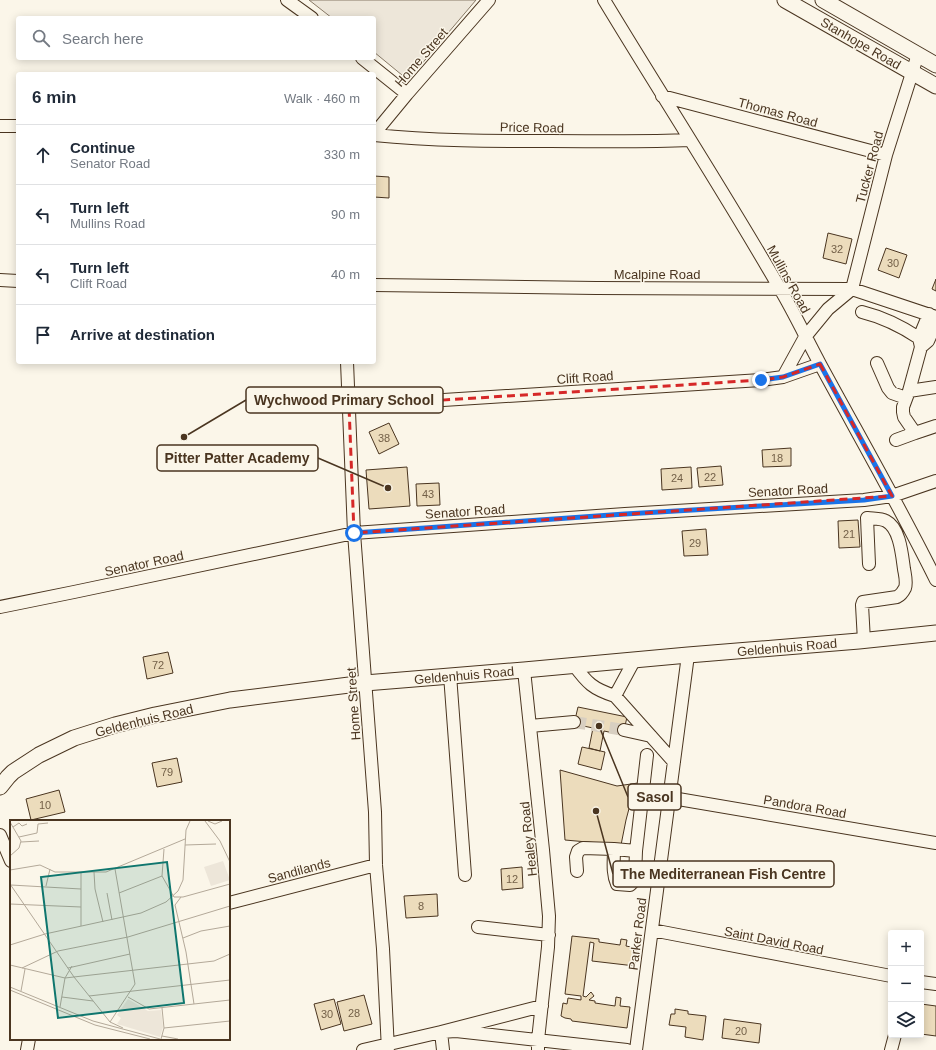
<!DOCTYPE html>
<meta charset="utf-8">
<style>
body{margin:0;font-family:Arial,sans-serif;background:#f2f2f3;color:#1f2937}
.controls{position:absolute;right:12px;bottom:12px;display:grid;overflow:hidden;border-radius:4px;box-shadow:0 2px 10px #0003}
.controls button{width:36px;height:36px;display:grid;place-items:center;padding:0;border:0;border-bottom:1px solid #e0e1e3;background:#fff;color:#1f2937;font:20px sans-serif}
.stop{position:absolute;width:12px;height:12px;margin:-9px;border:3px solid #1a73e8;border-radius:50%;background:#fff}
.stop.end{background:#1a73e8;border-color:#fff;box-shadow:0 1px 4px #0008}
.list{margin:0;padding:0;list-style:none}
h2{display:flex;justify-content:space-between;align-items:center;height:52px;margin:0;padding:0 16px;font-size:17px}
h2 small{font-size:13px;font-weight:400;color:#747a83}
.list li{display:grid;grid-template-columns:26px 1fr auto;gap:12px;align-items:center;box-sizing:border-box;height:60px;padding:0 16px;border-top:1px solid #e0e1e3}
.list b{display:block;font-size:15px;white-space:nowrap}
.list p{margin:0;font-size:13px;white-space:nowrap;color:#747a83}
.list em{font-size:13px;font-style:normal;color:#747a83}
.icon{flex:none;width:22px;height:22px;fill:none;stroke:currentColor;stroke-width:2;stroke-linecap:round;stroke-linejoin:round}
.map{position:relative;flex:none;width:936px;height:1050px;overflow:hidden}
.search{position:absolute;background:#fff;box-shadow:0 2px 10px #0003;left:16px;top:16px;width:360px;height:44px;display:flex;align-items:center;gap:10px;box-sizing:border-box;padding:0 14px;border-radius:4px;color:#747a83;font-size:15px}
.panel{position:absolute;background:#fff;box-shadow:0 2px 10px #0003;left:16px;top:72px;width:360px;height:292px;border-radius:4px}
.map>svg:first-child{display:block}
.green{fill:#ede6d9;stroke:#887966}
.building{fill:#ecdcbc;stroke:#4a3520}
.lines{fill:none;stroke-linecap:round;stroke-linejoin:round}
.minor-tunnel{stroke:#d8cfc1;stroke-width:12;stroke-dasharray:12 6;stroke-linecap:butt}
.minor-casing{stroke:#4a3520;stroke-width:14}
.major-casing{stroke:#4a3520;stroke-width:17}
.minor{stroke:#fbf6e9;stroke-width:12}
.major{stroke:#fbf6e9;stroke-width:15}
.route{stroke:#1a73e8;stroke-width:5}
.marked{fill:none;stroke:#d62828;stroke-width:3;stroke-dasharray:8 5;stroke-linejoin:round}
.labels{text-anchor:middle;stroke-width:3;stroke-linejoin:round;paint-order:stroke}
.number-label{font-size:11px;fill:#725f47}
.street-label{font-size:13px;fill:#4a3520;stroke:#fbf6e9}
.inset-road{fill:none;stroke:#b4a999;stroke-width:1}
.view{fill:#0f766e;fill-opacity:0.15;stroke:#0f766e;stroke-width:2}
.inset-edge{fill:none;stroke:#4a3520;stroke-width:2}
.leader{fill:none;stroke:#4a3520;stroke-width:1.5}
.callout-dot{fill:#4a3520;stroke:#fbf6e9;stroke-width:1.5}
.callout{fill:#fbf6e9;stroke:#4a3520;stroke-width:1.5}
.callout-label{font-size:14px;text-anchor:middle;font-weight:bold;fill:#4a3520}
</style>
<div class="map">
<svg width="936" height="1050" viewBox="0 0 936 1050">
<rect width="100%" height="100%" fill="#fbf6e9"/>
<path class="green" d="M 309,0 L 476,0 L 408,80 L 374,52 L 374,18 L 332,18 Z"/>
<path class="building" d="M 374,176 L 389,177 L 389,198 L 374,197 Z
M 828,233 L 852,239 L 846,264 L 823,258 Z
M 886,248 L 907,255 L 899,278 L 878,270 Z
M 936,279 L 936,291 L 932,289 Z
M 389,423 L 399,444 L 379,454 L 369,432 Z
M 791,448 L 791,466 L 763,467 L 762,450 Z
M 721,466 L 723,485 L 699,487 L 697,468 Z
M 407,467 L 410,506 L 369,509 L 366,470 Z
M 691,467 L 692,488 L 662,490 L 661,469 Z
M 439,483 L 440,505 L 417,506 L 416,484 Z
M 858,520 L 860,547 L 839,548 L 838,521 Z
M 706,529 L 708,555 L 684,556 L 682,531 Z
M 168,652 L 173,673 L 147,679 L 143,657 Z
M 578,707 L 627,717 L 623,735 L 604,731 L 600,751 L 589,748 L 593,728 L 574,724 Z
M 582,747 L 605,752 L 601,770 L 578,764 Z
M 177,758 L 182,782 L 157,787 L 152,763 Z
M 560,770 L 617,786 L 638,783 L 631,801 L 626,820 L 621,845 L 565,840 Z
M 59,790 L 65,812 L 31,820 L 26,799 Z
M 522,867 L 523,888 L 502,890 L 501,869 Z
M 437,894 L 438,916 L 406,918 L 404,896 Z
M 572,936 L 599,939 L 599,942 L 620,945 L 621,939 L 627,940 L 626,946 L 631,947 L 630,949 L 637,950 L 635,966 L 592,961 L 594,943 L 590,942 L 583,996 L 586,997 L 591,992 L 594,996 L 589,1000 L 595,1001 L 595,1003 L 615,1006 L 616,997 L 621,998 L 620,1006 L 630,1007 L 627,1028 L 572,1021 L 571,1019 L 565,1018 L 561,1016 L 563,1003 L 567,1004 L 568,998 L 581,1000 L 581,996 L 565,994 Z
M 364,995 L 372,1024 L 344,1031 L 337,1002 Z
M 334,999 L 341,1024 L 321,1030 L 314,1004 Z
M 921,1004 L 936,1006 L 936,1036 L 921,1034 Z
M 675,1009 L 688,1011 L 688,1014 L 706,1016 L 703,1040 L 685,1037 L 686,1027 L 669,1025 L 671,1014 L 675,1014 Z
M 724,1019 L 761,1024 L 759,1043 L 722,1038 Z"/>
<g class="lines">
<path class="minor-tunnel" d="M 574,722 L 624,730"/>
<defs>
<path id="minor" d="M 287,0 L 312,18
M 604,0 C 662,96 723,190 779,287 C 794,312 806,338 820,364 C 859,436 900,507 936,580
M 362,58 L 407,94
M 662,96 L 886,155
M 0,126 L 18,126
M 374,134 L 407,94 L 489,0
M 374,135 C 432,141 492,141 550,141 C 597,141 644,142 690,140
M 0,280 L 18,281
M 374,285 L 596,288 L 852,289 L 936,317
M 862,312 C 882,317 901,326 919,338
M 929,314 L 919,338 L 921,347 L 928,341 L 936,323
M 921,347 L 909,391 L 903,407 L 903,412 L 904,417 L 915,433 L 936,426
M 347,362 L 354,533 L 375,812 L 376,865 L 383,949 L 388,1050
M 877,363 L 888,388 L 892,393 L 906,398
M 783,377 L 805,337 L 828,309 L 852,289 L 886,155 L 918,54
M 909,391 L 936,387
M 349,406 L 761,380 L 783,377 L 820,364
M 896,440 L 915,433
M 0,607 L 74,592 L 354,533 L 625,514 L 864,500 L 892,496 L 936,481
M 864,641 L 862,605 L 863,602 L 897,597 C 901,595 903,592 905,588 C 907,582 905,575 904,569 C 902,555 900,528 886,521 C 880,518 873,519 867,518 L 869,564
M 574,665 C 587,683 593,689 615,696 L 674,762
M 524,670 L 543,850 L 549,916 L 548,947 L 538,1040 L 538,1050
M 450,675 L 465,875
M 615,696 L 635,659
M 530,726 L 574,722
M 624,730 L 651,736
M 643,793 L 936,843
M 0,835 L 11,861
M 614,849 C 614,861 612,873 617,884 L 630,885 L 633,882 L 635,878 L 636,851 L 647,755
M 577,871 L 576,857 L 578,851 L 583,848 L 614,849 L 636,851
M 229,903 L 376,865
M 478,927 L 549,935
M 652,930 L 891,976
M 921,982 L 936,984
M 27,1050 L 29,1039
M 363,1050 L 441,1032 L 456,1031 L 627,1050
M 443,1050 L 441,1032 L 542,1006
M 636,1050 L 688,655
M 891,1050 L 895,1035"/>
<path id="major" d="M 785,0 L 936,86
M 823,0 L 936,65
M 0,787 L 8,777 L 13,772 L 39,755 L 74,738 L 115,725 L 155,715 L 230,700 L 365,683 L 524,670 L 688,655 L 859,641 L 936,633"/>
</defs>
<use href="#minor" class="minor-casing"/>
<use href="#major" class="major-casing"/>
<use href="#minor" class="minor"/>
<use href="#major" class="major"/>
</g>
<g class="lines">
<path class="route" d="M 354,533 L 625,514 L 864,500 L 892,496 L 820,364 L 783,377 L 761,380"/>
</g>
<path class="marked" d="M 820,364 L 892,496 L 354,533 L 349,406 L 761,380 L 783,377 Z"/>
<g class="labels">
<g class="number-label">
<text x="837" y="253">32</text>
<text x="893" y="267">30</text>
<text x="384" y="442">38</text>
<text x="777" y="462">18</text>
<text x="710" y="481">22</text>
<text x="677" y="482">24</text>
<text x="428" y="498">43</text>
<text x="849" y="538">21</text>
<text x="695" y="547">29</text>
<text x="158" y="669">72</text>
<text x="167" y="776">79</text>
<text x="45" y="809">10</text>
<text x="512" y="883">12</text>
<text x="421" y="910">8</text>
<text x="354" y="1017">28</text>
<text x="327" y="1018">30</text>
<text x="741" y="1035">20</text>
</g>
<g class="street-label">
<text transform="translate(861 43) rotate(30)" y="5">Stanhope Road</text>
<text transform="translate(421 57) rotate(-49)" y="5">Home Street</text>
<text transform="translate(778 112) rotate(15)" y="5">Thomas Road</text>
<text transform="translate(532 127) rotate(1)" y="5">Price Road</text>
<text transform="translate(869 167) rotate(-75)" y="5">Tucker Road</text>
<text x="657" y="279">Mcalpine Road</text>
<text transform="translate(789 279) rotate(61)" y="5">Mullins Road</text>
<text transform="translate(585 377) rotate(-4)" y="5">Clift Road</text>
<text transform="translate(788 490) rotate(-3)" y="5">Senator Road</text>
<text transform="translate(465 511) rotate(-4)" y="5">Senator Road</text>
<text transform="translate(144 563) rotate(-12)" y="5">Senator Road</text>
<text transform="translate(787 647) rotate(-5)" y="5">Geldenhuis Road</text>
<text transform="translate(464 675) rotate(-5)" y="5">Geldenhuis Road</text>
<text transform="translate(353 704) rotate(-94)" y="5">Home Street</text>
<text transform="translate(144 720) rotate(-14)" y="5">Geldenhuis Road</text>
<text transform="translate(805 806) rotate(10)" y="5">Pandora Road</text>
<text transform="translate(528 839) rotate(-96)" y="5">Healey Road</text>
<text transform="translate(299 870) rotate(-15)" y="5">Sandilands</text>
<text transform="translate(637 934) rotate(-83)" y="5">Parker Road</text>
<text transform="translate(774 940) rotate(11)" y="5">Saint David Road</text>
</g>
</g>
<g transform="translate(10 820)">
<rect width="220" height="220" fill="#fbf6e9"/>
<path d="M 213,41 L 220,60 L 201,66 L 194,47 ZM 118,179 L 138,191 L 151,190 L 153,207 L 150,217 L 107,204 L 111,198 L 107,195 Z" fill="#ede6d9"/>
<path class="inset-road" d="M 195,1 L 210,21 L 220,42M 198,1 L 205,4 L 212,1M 0,2 L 11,21 L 9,28 L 0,36M 3,7 L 9,3 L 12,6 L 17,4M 9,17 L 27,13 L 28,4 L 38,3M 11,22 L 29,21M 175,25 L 206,24M 154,29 L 152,56 L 164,77 L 173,77 L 220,64M 0,50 L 30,45 L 45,52 L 96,52 L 175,19M 84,52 L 85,69 L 93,102M 0,64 L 64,157 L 100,202M 1,65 L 71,69M 36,66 L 40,49M 97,73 L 102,100M 109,73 L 152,56M 171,77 L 165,85 L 176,132 L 184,184M 0,84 L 71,87M 71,106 L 71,52M 173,118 L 191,111 L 220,106M 0,125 L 35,114 L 131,93 L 156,82 L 168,71 L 173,60 L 176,10 L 180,1M 0,145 L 55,158 L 204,141 L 220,134M 12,148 L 48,131 L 118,117 L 220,86M 58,148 L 120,134M 0,167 L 83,201 L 150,219M 0,170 L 85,205 L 140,219M 11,171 L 15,149M 79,176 L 220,160M 52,177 L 83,181M 118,177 L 139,189 L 220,180M 50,187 L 55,158 L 62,146M 100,202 L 125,164 L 105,49M 100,202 L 113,208M 154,208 L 220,201M 152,216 L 168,219M 151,219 L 154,208 L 152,188"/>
<path class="view" d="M 157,42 L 174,183 L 48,198 L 31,57 Z"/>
<rect width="220" height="220" class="inset-edge"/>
</g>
<path class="leader" d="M184 437L246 400M388 488L318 458M599 726L628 797M596 811L613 874"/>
<g class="callout-dot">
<circle cx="184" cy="437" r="4"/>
<circle cx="388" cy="488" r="4"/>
<circle cx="599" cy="726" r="4"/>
<circle cx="596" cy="811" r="4"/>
</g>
<g class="callout">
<rect x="246" y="387" width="197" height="26" rx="4"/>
<rect x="157" y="445" width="161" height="26" rx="4"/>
<rect x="628" y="784" width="53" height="26" rx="4"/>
<rect x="613" y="861" width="221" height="26" rx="4"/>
</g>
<g class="callout-label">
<text x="344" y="405">Wychwood Primary School</text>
<text x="237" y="463">Pitter Patter Academy</text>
<text x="655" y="802">Sasol</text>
<text x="723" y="879">The Mediterranean Fish Centre</text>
</g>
</svg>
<div class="controls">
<button>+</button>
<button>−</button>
<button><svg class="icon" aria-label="layers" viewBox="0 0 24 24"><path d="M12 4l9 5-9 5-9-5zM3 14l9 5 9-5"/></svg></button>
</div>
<div class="stop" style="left:354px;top:533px"></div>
<div class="stop end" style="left:761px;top:380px"></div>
<div class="search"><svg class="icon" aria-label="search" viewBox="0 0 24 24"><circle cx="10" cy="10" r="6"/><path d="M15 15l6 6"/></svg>Search here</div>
<section class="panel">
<h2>6 min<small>Walk · 460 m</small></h2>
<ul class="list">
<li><svg class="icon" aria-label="ahead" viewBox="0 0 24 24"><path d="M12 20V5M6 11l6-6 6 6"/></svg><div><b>Continue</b><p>Senator Road</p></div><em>330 m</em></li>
<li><svg class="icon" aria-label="left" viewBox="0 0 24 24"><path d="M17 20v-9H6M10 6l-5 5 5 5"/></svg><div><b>Turn left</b><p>Mullins Road</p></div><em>90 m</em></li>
<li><svg class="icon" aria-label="left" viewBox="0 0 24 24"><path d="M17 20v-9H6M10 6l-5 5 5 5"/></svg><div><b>Turn left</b><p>Clift Road</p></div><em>40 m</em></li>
<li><svg class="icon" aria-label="arrive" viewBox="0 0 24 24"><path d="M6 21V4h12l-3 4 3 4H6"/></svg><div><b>Arrive at destination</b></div></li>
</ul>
</section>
</div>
